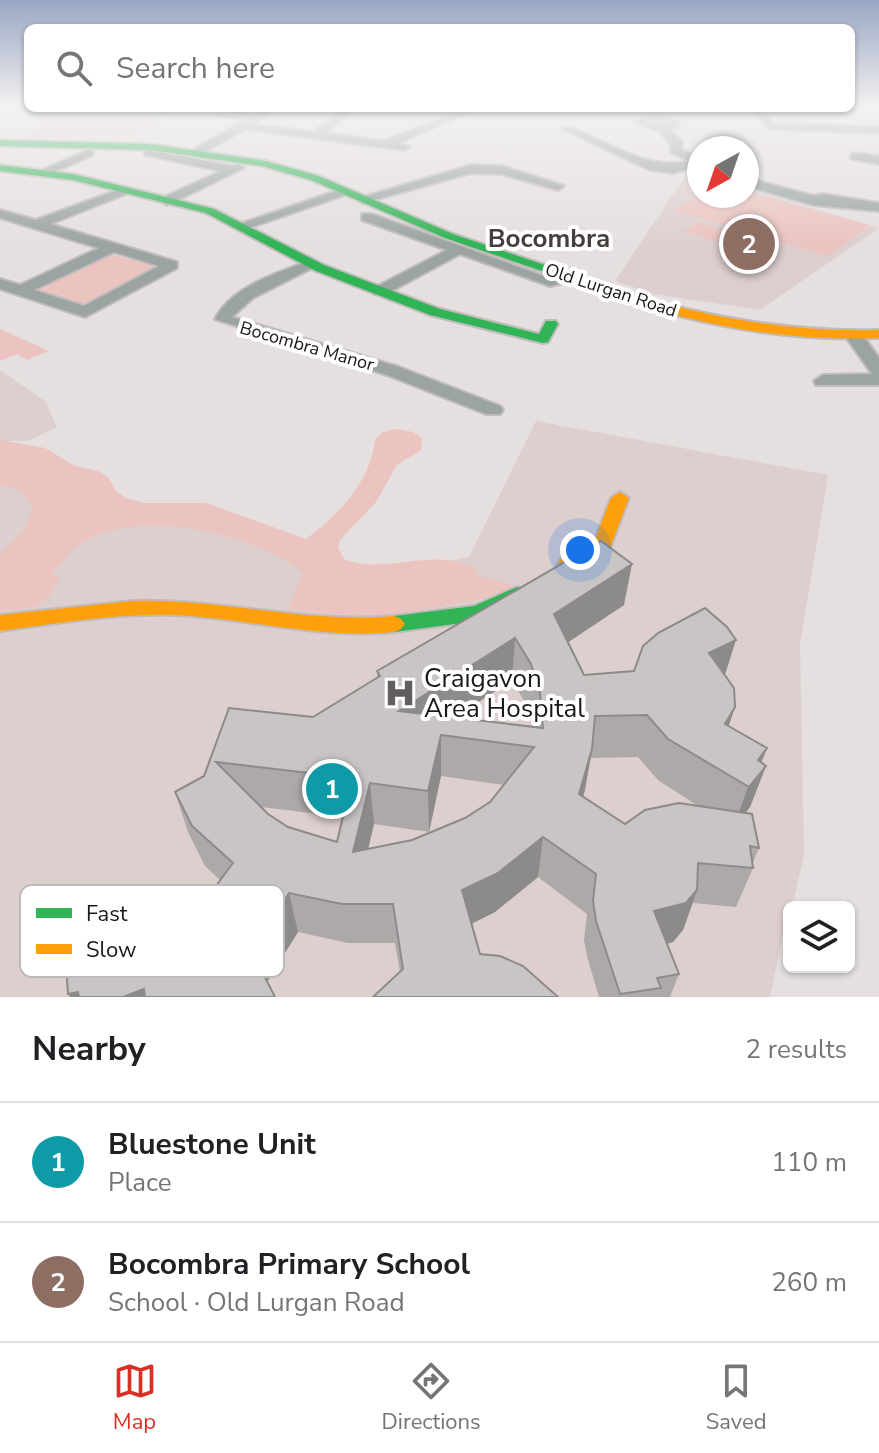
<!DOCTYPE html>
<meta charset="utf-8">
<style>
body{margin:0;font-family:"Nunito Sans",sans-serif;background:#f6f6f6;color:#202124}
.controls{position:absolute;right:24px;bottom:24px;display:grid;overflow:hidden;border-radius:12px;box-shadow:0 2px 6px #0004}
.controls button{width:72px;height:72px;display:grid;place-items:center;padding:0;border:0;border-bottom:2px solid #e0e0e0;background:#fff;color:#202124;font:40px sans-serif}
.compass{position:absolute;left:687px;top:136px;width:72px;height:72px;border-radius:50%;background:#fff;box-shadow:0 2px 6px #0004;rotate:220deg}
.you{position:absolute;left:580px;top:550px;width:28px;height:28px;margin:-20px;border:6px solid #fff;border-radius:50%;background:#1a73e8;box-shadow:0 0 0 12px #1a73e833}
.badge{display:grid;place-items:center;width:52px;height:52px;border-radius:50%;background:#d93025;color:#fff;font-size:26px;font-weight:700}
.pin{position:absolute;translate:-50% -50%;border:4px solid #fff;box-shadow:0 2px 8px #0006}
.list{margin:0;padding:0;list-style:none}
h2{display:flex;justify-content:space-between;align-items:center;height:104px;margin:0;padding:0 32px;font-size:34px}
h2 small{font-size:26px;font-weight:400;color:#757577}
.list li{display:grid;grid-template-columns:52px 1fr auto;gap:24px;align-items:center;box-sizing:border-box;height:120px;padding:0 32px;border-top:2px solid #e0e0e0}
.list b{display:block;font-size:30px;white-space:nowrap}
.list p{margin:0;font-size:26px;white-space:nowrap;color:#757577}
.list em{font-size:26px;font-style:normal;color:#757577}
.icon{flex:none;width:44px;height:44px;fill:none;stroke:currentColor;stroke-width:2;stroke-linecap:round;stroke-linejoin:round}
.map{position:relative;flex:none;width:879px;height:997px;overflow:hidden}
.search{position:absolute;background:#fff;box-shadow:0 2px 6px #0004;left:24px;right:24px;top:24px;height:88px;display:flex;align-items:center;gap:20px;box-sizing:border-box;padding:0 28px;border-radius:12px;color:#757577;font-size:30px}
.sheet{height:344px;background:#fff}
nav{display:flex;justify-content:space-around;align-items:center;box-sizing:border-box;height:112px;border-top:2px solid #e0e0e0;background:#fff;font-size:22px;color:#757577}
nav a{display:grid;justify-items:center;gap:4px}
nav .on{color:#d93025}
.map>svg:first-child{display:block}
.built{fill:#ddcfce}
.green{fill:#ebc4c0}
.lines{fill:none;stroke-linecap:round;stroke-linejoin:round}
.street-casing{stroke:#c0bcbc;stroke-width:4}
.fast-casing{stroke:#c0bcbc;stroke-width:4}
.slow-casing{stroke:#c0bcbc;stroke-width:4}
.street{fill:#9ba4a3;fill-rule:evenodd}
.fast{fill:#30b455;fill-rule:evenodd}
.slow{fill:#ff9f0a;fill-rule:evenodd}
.wall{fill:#aea9a9;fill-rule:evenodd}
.shaded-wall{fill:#8d8a8a}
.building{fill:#cac5c5;stroke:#8d8a8a;stroke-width:2;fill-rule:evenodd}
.labels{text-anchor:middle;stroke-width:8;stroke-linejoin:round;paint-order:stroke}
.far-street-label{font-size:18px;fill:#1c1818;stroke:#fff}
.far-district-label{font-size:26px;font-weight:bold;fill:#463e3d;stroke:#fff}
.near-poi-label{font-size:26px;fill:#1c1818;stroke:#fff;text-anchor:start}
.key{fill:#fff;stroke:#bbbaba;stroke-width:2}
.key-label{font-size:22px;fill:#1c1818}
</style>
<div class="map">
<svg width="879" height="997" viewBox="0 0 879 997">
<rect width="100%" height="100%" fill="#e5dfdf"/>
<path class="built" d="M 57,108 L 177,108 L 135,135 L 28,138 Z
M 691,174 L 699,176 L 699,196 L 747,196 L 747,189 L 879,228 L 760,310 L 654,294 L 615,281 L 686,175 Z
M 0,370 L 45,401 L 57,427 L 28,441 L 0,441 Z
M 536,421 L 828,475 L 800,644 L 804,855 L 792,907 L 789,907 L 770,997 L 0,997 L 0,462 L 121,505 L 209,518 L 343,582 L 469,557 Z"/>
<path class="green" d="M 747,192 L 870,225 L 828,256 L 673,210 L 699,196 L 747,196 Z
M 699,222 L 741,235 L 726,244 L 684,231 Z
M 109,254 L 157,267 L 85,305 L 38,290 Z
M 0,329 L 49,351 L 27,360 L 17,354 L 0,361 Z
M 396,429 L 413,432 L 422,438 L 421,450 L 397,465 L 376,502 L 340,540 L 338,548 L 345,560 C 393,575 434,545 478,570 L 476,575 L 513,585 L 500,596 L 373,618 L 288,609 L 303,573 C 256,534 154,512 97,535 C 77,542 64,560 51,575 L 60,578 C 44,611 34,607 0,611 L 0,554 L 24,531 L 33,508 L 21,490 L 0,485 L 0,440 L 45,448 L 75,466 L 98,471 L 109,478 L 116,491 L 126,498 L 145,503 L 206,503 L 306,539 C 339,515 371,481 375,439 L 383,432 Z"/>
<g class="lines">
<defs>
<path id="street" d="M 219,108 L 254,114 L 266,108 L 278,108 L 254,124 L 314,132 L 344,108 L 355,108 L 326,133 L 384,141 L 461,110 L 470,112 L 399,143 L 410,147 L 404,150 L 245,129 L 203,153 L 195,153 L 195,149 L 245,120 L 216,116 Z
M 751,108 L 761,108 L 772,123 L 879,127 L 879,133 L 769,129 Z
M 656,114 L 679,122 L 679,126 L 669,129 L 683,143 L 681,149 L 699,157 L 699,166 L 672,173 L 650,170 L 562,129 L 571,127 C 607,142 649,171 688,161 L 671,152 L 671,144 L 659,131 L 634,122 ZM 656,120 L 663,123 L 650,122 Z
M 89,150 L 93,151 L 93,155 L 45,176 L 35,173 Z
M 149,150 L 232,166 L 238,164 L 244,168 L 167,205 L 160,201 L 162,198 L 221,171 L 145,155 L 145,151 Z
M 855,153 L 879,156 L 879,164 L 851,159 L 851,155 Z
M 471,165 L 502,166 L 564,186 L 558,190 L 501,174 L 471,173 L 363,203 L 357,199 Z
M 747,178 L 814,196 L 822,194 L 879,203 L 879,211 L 813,205 L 747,186 Z
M 120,189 L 131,192 L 50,224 L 177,262 L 177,268 L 85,317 L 0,289 L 0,279 L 20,285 L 99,248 L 0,218 L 0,210 L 36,220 ZM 114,252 L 159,266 L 84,306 L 34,290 Z
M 342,189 L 353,192 L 246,229 L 234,226 Z
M 362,214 L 372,214 L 563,283 L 550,286 L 460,254 L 386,294 L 374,294 L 374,288 L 447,250 L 362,220 Z
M 308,261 L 320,264 L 253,298 L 232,317 L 399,367 L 500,406 L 503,410 L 500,414 L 486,414 L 387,375 L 215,319 C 232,286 276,274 308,261 Z
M 855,332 L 861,333 L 879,358 L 879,385 L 816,385 L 814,381 L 823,375 L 872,374 L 846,337 Z"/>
<path id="fast" d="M 0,140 L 151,144 L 266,161 L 319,176 L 453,234 L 669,307 L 662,311 L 657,310 L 445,238 L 311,180 L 262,166 L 151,150 L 0,146 Z
M 0,165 L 73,174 L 214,209 L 324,265 L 440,309 L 539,334 L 546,321 L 556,321 L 558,324 L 548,342 L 543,343 L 430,315 L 316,271 L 206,213 L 73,180 L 0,171 Z
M 517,587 L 524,589 L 527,594 L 524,599 L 478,621 L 394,632 L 387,629 L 383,624 L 387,619 L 394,616 L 474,606 Z"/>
<path id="slow" d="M 662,303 C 735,322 804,332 879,330 L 879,338 C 803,341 731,331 657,310 L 657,304 Z
M 620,492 L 629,498 L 610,548 L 574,570 L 560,570 L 557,565 L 560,560 L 595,539 L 611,498 Z
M 132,601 C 220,598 306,624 394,616 L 401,619 L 405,624 L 401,629 L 394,632 C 320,639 250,619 176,615 C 117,613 58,623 0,631 L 0,615 Z"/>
</defs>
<use href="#street" class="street-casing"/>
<use href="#fast" class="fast-casing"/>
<use href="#slow" class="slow-casing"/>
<use href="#street" class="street"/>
<use href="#fast" class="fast"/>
<use href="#slow" class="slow"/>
</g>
<path class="wall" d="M 624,605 L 568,642 L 584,675 L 725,675 L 735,707 L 728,726 L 761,762 L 766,766 L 750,807 L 746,813 L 759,848 L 752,865 L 753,868 L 736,907 L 693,903 L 683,930 L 673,942 L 667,944 L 679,974 L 670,997 L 599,997 L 588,960 L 584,940 L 587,914 L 538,877 L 495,912 L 471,924 L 400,972 L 395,943 L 348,943 L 298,932 L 267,982 L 193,917 L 220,880 L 205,866 L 188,832 L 175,792 L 204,776 L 229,708 L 313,717 L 377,678 L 377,671 ZM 512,680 L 527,706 L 534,727 L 454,718 ZM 638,757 L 658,780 L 698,806 L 625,824 L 583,796 L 591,758 ZM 441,776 L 504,785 L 490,802 L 465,818 L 412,840 L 368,849 L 374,824 L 429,832 ZM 261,807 L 343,817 L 337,842 L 288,827 L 268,814 Z"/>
<path class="shaded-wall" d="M 632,564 L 624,605 L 549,655 L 554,614 Z
M 515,638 L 512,680 L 401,753 L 399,711 Z
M 736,640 L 723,681 L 709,653 Z
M 735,707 L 721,749 L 711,766 L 725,724 Z
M 441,735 L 441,776 L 429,832 L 428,791 Z
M 767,748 L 755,779 L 766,766 L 750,807 L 733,828 L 758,760 Z
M 592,749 L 585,790 L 572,835 L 579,794 Z
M 370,783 L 374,824 L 358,892 L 353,852 Z
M 543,837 L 538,877 L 495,912 L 461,929 L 462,890 Z
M 697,890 L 683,930 L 673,942 L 642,950 L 654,911 Z
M 289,893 L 298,932 L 262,990 L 252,952 Z
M 144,989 L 148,997 L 123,997 Z
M 78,992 L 81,997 L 70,997 L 68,994 Z"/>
<path class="building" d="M 601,541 L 632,564 L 554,614 L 584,675 L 634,671 L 643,646 L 658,633 L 705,608 L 727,627 L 736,640 L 709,653 L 734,688 L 735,707 L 725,724 L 767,748 L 758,760 L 766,766 L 749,787 L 668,739 L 647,715 L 595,716 L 592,749 L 579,794 L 625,824 L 645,810 L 679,803 L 752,814 L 759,848 L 750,846 L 753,868 L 698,863 L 697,890 L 686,903 L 654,911 L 679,974 L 657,978 L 661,988 L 620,994 L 596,921 L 593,901 L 596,874 L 543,837 L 498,873 L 462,890 L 480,954 L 500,956 L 523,966 L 558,997 L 373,997 L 403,969 L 393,904 L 342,904 L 289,893 L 252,952 L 275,997 L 145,997 L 144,989 L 123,997 L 79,997 L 78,992 L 68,994 L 65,951 L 146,917 L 178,914 L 193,917 L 233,863 L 192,826 L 175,792 L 204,776 L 229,708 L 313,717 L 380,676 L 377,671 ZM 515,638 L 531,664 L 540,693 L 543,728 L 399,711 ZM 441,735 L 534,747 L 490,802 L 465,818 L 412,840 L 353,852 L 370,783 L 428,791 ZM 216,762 L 352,778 L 337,842 L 288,827 L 268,814 Z"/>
<linearGradient id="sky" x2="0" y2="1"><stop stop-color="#99a6c3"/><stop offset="0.43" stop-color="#f3f1f1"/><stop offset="1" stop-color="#f3f1f1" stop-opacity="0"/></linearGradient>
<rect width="879" height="245" fill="url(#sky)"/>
<defs>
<symbol id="hospital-bare" viewBox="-9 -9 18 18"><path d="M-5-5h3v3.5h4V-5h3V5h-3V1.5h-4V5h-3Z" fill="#625e5e" stroke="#fff" stroke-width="2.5" paint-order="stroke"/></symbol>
</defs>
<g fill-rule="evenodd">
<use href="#hospital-bare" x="378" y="671" width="44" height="44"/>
</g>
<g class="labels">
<g class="far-street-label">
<text transform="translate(611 290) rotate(18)" y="6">Old Lurgan Road</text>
<text transform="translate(307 346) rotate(16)" y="6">Bocombra Manor</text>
</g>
<g class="far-district-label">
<text x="549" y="247">Bocombra</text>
</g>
<g class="near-poi-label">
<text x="424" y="687">Craigavon<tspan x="424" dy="30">Area Hospital</tspan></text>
</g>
</g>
<rect x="20" y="885" width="264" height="92" rx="12" class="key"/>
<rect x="36" y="908" width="36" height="10" fill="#30b455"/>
<rect x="36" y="944" width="36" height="10" fill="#ff9f0a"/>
<g class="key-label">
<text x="86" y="921">Fast</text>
<text x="86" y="957">Slow</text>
</g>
</svg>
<div class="controls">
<button><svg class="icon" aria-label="layers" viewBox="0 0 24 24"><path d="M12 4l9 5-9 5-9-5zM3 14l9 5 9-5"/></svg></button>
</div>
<svg class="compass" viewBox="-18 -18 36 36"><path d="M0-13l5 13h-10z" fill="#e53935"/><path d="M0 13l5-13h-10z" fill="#757577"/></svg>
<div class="you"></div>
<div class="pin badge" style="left:332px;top:789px;background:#0f9aa8">1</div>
<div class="pin badge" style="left:749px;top:244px;background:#8d6e63">2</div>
<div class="search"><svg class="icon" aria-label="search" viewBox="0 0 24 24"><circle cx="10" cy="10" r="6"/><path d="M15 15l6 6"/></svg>Search here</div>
</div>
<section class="sheet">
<h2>Nearby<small>2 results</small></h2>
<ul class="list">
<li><span class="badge" style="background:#0f9aa8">1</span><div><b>Bluestone Unit</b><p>Place</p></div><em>110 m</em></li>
<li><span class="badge" style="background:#8d6e63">2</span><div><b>Bocombra Primary School</b><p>School · Old Lurgan Road</p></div><em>260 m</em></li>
</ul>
</section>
<nav>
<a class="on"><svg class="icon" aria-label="map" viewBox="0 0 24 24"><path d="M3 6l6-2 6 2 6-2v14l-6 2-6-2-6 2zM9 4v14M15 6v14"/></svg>Map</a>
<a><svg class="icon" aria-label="directions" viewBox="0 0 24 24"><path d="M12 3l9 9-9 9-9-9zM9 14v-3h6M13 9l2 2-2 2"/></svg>Directions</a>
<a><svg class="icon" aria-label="saved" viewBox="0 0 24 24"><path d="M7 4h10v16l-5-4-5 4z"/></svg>Saved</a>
</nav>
